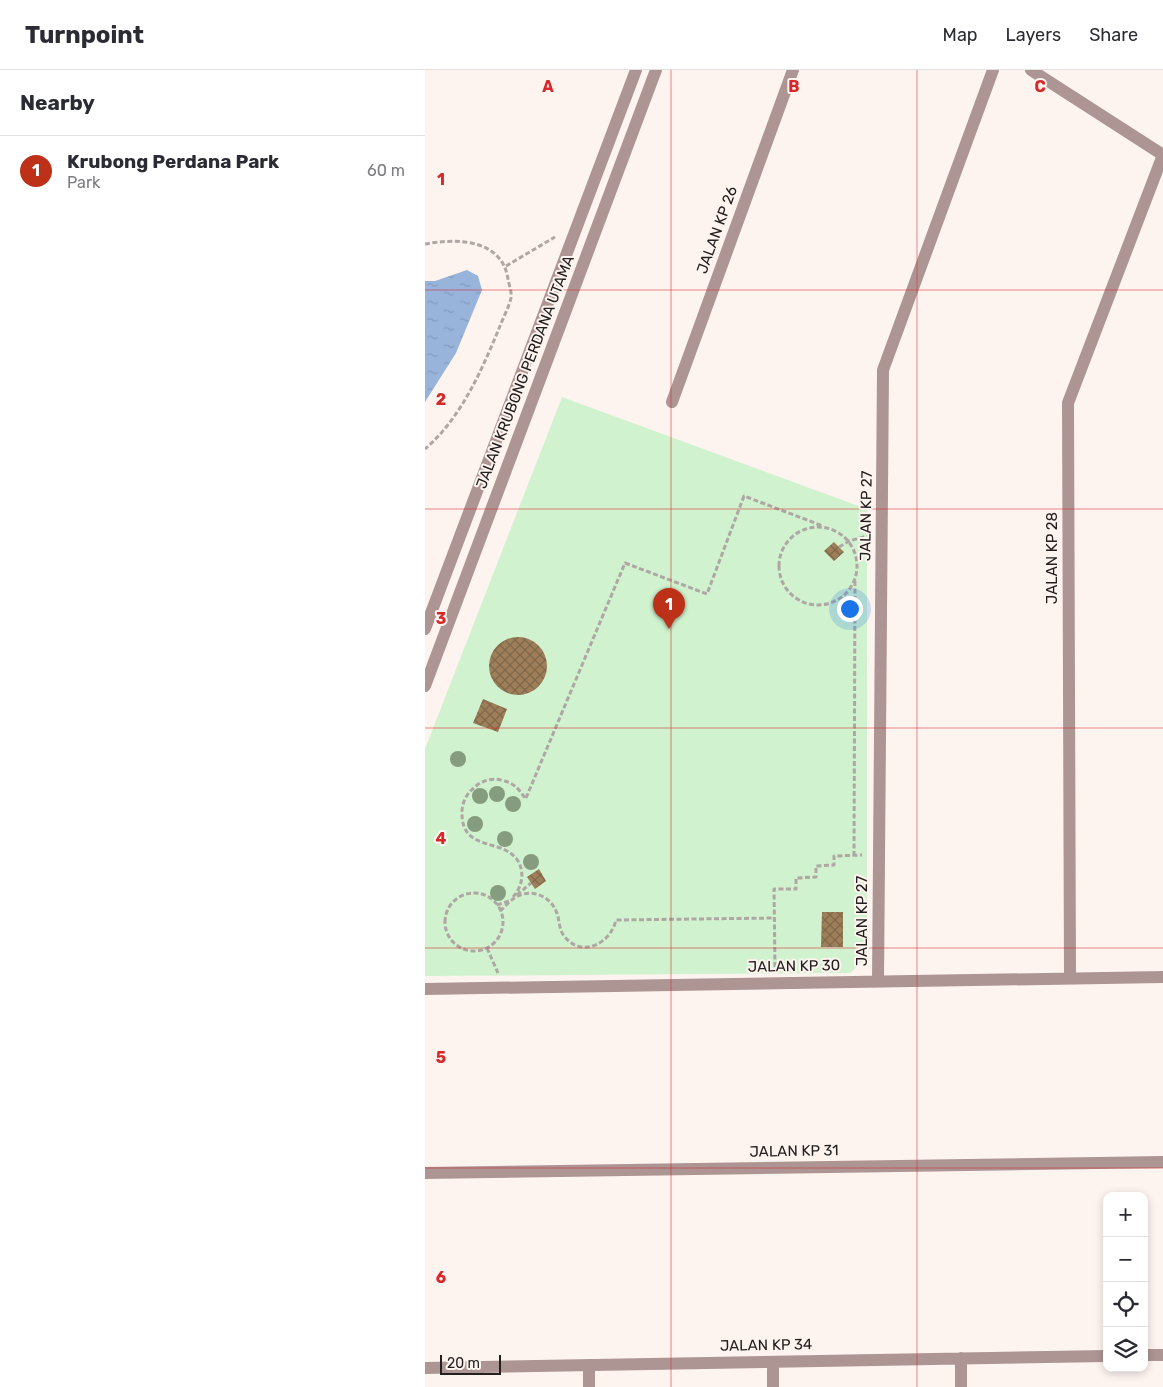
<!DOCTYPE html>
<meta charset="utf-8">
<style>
body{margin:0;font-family:Rubik,sans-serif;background:#f7f7f7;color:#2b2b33}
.controls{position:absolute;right:15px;bottom:15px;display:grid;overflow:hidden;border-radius:10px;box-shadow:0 2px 8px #0003}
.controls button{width:45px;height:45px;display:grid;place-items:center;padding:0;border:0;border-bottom:1px solid #e1e1e2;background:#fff;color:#2b2b33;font:25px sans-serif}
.scale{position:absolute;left:15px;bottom:12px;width:61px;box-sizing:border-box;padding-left:5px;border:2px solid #23201f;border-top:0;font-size:14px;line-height:18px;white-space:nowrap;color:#23201f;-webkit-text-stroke:4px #fdf4f0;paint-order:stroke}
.you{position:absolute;left:424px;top:538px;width:18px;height:18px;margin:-12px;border:4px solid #fff;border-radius:50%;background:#1a73e8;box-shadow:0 0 0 8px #1a73e833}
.badge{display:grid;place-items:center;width:32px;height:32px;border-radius:50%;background:#bc3118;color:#fff;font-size:16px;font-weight:700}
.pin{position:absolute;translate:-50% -41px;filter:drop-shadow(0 1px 2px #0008)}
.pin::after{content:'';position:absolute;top:26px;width:18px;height:15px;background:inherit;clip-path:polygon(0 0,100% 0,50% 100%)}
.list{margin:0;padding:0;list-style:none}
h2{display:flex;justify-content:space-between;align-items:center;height:65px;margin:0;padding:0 20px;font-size:21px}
h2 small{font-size:16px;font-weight:400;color:#7c7c81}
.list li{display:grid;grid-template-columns:32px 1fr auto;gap:15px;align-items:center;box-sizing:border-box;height:70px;padding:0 20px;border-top:1px solid #e1e1e2}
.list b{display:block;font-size:19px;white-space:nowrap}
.list p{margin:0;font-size:16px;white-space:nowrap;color:#7c7c81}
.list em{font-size:16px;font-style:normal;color:#7c7c81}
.icon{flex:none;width:28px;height:28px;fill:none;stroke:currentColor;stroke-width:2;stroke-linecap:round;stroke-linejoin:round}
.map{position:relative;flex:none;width:738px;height:1317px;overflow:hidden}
header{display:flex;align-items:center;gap:30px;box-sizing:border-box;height:70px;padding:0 25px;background:#fff;border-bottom:1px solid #e1e1e2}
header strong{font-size:24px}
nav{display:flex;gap:28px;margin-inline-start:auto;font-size:18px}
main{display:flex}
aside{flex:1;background:#fff}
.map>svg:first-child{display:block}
.park{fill:#d0f2ce}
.water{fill:url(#water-ripples)}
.building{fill:url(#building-cross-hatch)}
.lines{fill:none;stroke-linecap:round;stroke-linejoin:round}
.path{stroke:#aea7a4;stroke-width:3;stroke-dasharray:5 2.5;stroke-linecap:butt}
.minor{stroke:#ad9594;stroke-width:12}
.tree{fill:#859c7f}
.grid{fill:none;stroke:#d62828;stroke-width:1;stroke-opacity:0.55}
.labels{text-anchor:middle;stroke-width:4;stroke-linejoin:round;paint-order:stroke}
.street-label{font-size:15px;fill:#23201f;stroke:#fdf4f0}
.grid-label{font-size:16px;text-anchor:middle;font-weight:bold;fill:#d62828;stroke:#fdf4f0;stroke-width:4;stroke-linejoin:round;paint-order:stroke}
</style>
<header>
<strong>Turnpoint</strong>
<nav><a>Map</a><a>Layers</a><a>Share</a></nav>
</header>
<main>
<aside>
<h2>Nearby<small></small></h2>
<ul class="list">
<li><span class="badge">1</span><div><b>Krubong Perdana Park</b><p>Park</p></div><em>60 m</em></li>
</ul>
</aside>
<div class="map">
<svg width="738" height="1317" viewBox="0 0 738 1317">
<defs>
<pattern id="water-ripples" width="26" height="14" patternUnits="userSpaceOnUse" patternTransform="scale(1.25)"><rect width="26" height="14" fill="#98b4db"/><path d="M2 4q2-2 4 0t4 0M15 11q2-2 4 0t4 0" fill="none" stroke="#839abc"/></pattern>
<pattern id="building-cross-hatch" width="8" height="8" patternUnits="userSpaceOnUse" patternTransform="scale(1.25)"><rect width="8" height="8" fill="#9e7f5a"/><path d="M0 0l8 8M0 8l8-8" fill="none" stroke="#80684a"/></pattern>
</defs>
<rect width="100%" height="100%" fill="#fdf4f0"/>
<path class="park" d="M 137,327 L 442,439 L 442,887 L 425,903 L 0,906 L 0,679 Z"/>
<path class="water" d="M 42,200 L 53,206 L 57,220 L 31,283 L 0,332 L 0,211 L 10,211 Z"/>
<path class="building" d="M 409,472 L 419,482 L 409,491 L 399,481 Z
M64 596a29 29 0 1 1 58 0a29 29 0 1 1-58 0Z
M 58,629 L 82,639 L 73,662 L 48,653 Z
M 114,799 L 121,811 L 110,819 L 102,807 Z
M 397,842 L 418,842 L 418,877 L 396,877 Z"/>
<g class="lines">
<path class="path" d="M 0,174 C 32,168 77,169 83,209 C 84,215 87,222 86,228 C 84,237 78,248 75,256 C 57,300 36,348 0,379
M 81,196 L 130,167
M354 496a39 39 0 1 1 78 0a39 39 0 1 1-78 0Z
M 414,477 L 424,471 L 442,466
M 101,728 L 200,493 L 282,524 L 319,426 L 398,456
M 429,786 L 430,509
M20 852a29 29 0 1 1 58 0a29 29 0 1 1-58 0Z
M 92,825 L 106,813
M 88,827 C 97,817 100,803 93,791 C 78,767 36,783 37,742 C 37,731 43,722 51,716 C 58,710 68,708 76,710 C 88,712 94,719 100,728
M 72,835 L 84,831
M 75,841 C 81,836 86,829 93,826 C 107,819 125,826 131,841 C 135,849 133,858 139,866 C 157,889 186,873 191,850 L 349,848
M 62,878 L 73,903
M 350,897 L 349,819 L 371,819 L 371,808 L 391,807 L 391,796 L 409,795 L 409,786 L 437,785"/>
<path class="minor" d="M 606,0 L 738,85
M 247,332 L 368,0
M 0,559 L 211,0
M 0,616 L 231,0
M 645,908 L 643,333 L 738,85
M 453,911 L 458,300 L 568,0
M 0,919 L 738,907
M 0,1103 L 738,1092
M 719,1285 L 738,1285
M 536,1288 L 536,1317
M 348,1292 L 348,1317
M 164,1295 L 164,1317
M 0,1298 L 682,1286"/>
</g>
<g class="tree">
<circle cx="33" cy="689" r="8"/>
<circle cx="72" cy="724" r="8"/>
<circle cx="55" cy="726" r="8"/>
<circle cx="88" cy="734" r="8"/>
<circle cx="50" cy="754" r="8"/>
<circle cx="80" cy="769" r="8"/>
<circle cx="106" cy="792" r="8"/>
<circle cx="73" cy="823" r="8"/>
</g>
<path class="grid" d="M 246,0 L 246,1317M 492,0 L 492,1317M 0,220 L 738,220M 0,439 L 738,439M 0,658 L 738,658M 0,878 L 738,878M 0,1098 L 738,1098"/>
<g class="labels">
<g class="street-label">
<text transform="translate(292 160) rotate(-70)" y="5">JALAN KP 26</text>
<text transform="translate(100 302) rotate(-69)" y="5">JALAN KRUBONG PERDANA UTAMA</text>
<text transform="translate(441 446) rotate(-89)" y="5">JALAN KP 27</text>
<text transform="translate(627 488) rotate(-90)" y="5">JALAN KP 28</text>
<text transform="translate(437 851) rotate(-90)" y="5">JALAN KP 27</text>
<text transform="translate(369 896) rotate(-1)" y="5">JALAN KP 30</text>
<text transform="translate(369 1081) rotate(-1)" y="5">JALAN KP 31</text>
<text transform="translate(341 1275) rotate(-1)" y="5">JALAN KP 34</text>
</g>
</g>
<g class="grid-label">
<text x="123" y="22">A</text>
<text x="369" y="22">B</text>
<text x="615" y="22">C</text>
<text x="16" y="115">1</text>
<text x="16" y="335">2</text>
<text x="16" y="554">3</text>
<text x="16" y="774">4</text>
<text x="16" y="993">5</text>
<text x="16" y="1213">6</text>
</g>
</svg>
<div class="controls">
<button>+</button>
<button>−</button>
<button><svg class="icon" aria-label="locate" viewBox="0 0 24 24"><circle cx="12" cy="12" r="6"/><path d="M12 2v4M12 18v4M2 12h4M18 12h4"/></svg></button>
<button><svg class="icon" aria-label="layers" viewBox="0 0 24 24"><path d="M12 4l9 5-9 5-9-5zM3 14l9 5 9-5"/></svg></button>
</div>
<div class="scale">20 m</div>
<div class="you"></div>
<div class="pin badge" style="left:244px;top:559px">1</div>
</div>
</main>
